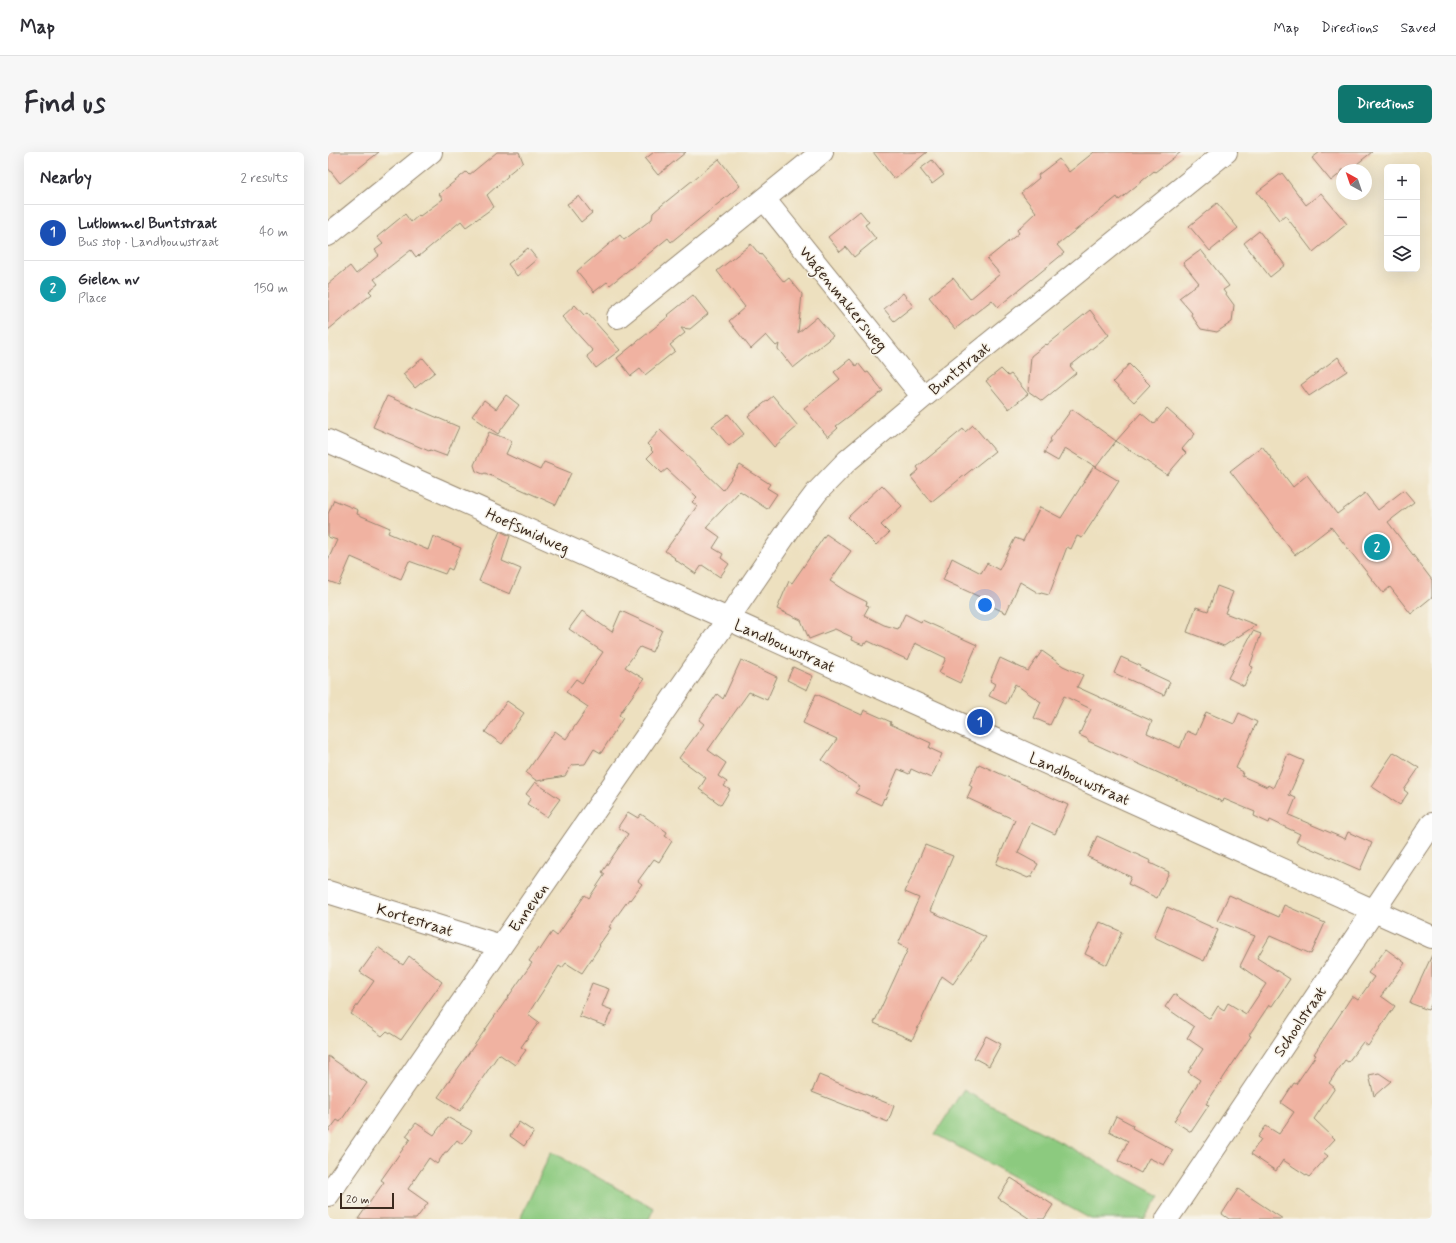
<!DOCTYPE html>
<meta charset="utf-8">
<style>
body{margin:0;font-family:Mynerve,sans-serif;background:#f7f7f7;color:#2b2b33}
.controls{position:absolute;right:12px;top:12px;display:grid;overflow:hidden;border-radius:6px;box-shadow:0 4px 16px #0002}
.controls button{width:36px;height:36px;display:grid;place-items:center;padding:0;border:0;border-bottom:1px solid #e1e1e2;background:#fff;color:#2b2b33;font:20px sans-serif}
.compass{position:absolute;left:1008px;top:12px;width:36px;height:36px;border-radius:50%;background:#fff;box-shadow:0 4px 16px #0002;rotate:320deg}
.scale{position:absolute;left:12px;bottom:10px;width:54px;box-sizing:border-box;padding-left:4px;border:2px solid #3b2a1e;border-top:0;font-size:11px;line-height:14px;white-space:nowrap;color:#3b2a1e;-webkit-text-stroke:3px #f7f3e8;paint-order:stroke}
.you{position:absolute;left:657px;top:453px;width:14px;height:14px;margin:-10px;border:3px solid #fff;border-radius:50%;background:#1a73e8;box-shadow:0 0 0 6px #1a73e833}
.badge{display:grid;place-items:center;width:26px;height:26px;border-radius:50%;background:#0f766e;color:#fff;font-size:13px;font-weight:700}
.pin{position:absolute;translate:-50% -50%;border:2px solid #fff;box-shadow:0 1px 4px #0006}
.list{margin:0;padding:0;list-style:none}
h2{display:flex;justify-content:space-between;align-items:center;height:52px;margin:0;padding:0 16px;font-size:17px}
h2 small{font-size:13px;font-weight:400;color:#7c7c81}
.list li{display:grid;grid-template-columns:26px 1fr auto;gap:12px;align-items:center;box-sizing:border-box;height:56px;padding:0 16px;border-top:1px solid #e1e1e2}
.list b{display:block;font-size:15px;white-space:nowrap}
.list p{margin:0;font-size:13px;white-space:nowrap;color:#7c7c81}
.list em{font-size:13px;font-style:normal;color:#7c7c81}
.icon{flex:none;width:22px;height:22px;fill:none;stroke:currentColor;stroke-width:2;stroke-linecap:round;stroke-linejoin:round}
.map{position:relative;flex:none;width:1104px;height:1067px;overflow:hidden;border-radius:6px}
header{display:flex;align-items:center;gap:24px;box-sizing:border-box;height:56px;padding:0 20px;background:#fff;border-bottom:1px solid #e1e1e2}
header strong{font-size:19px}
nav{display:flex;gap:22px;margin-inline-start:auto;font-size:14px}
.intro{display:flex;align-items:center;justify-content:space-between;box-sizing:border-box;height:96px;padding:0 24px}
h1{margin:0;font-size:28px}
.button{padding:10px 18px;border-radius:6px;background:#0f766e;color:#fff;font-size:14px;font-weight:700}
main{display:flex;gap:24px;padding:0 24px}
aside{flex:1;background:#fff;border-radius:6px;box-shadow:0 4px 16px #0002}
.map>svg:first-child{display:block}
.green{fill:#8cca7f;stroke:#647a4e}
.building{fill:#f0b2a1}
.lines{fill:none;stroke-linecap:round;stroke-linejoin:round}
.minor-casing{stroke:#94856e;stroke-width:24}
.minor{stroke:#fff;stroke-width:22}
.labels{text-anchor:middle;stroke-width:3;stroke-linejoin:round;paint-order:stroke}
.street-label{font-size:16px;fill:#3b2a1e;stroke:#f7f3e8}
</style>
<header>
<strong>Map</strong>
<nav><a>Map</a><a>Directions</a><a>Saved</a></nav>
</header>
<div class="intro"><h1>Find us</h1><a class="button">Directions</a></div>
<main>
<aside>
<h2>Nearby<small>2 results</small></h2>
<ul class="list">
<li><span class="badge" style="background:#1a4fb4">1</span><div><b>Lutlommel Buntstraat</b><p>Bus stop · Landbouwstraat</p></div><em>40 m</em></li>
<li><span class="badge" style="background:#0f9aa8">2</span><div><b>Gielen nv</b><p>Place</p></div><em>150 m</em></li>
</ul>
</aside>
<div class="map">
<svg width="1104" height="1067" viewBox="0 0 1104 1067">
<rect width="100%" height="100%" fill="#f7f3e8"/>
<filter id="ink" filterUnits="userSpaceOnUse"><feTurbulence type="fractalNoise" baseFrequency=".025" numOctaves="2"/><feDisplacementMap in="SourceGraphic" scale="8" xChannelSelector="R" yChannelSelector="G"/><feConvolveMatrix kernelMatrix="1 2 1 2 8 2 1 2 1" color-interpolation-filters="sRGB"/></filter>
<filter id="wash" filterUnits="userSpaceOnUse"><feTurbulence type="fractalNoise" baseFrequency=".012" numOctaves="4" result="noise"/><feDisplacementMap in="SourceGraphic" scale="16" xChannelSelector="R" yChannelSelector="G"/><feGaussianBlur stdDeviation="0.9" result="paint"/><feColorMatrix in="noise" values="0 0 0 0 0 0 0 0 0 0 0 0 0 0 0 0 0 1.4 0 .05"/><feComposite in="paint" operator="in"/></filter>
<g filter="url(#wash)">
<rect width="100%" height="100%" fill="#ede0bf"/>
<path class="green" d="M 635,938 L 832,1044 L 816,1067 L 763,1067 L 607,982 Z
M 223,1000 L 326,1056 L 321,1067 L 192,1067 Z"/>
<g id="blocks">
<path class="building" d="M 0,0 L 51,0 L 12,31 L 0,16 Z
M 169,0 L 191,0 L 195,10 L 179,23 L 180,24 L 159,43 L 166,55 L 138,75 L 133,69 L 91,104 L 90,103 L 88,105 L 83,98 L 46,127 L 50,132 L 41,139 L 44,142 L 0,178 L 0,132 L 22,114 L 28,122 L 51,103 L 47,98 L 55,92 L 49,85 L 77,62 L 83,70 L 91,63 L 92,64 L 115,47 L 111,42 L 138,20 L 141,23 Z
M 326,0 L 358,0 L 330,23 L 317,7 Z
M 545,0 L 599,0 L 566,27 Z
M 766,0 L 853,0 L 827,20 L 826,19 L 791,48 L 789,45 L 729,93 L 736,101 L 670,155 L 664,148 L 627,177 L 601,145 L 625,126 L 642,147 L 672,122 L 659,107 L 691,81 L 689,78 L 708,60 L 693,41 L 711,26 L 710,23 L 731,7 L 741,20 Z
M 992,0 L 1044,0 L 1024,16 L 1022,13 L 1017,18 L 1014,18 L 1014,20 L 1003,29 L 984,6 Z
M 391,7 L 412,34 L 343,90 L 340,86 L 282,133 L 279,130 L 266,140 L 249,119 L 292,83 L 296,88 L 324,67 L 325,61 L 334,53 Z
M 604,8 L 616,23 L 604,32 L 592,17 Z
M 954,21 L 978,53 L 993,41 L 1019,72 L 985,100 L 957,63 L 951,68 L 929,40 Z
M 251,44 L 264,61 L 253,70 L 239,52 Z
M 889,51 L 910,76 L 882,99 L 861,74 Z
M 532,59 L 541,70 L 537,73 L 548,87 L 526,105 L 518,95 L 512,100 L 500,85 Z
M 931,79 L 957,113 L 942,125 L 916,91 Z
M 423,92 L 432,103 L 433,102 L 456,130 L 461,126 L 474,142 L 470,181 L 489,165 L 505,184 L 465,216 L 450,197 L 451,192 L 448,194 L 438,183 L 423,197 L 401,169 L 417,155 L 389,119 Z
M 200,96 L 209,107 L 189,124 L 180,112 Z
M 873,98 L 901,134 L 895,138 L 906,153 L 904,170 L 889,180 L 873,177 L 863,163 L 864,161 L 851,146 L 871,131 L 855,111 Z
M 575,141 L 585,154 L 566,169 L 556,157 Z
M 365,143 L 380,162 L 362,177 L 353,176 L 357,181 L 342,193 L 347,199 L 317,223 L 312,217 L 303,224 L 289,206 L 341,164 L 340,163 Z
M 247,153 L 256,163 L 259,161 L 292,198 L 268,216 L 259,204 L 265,199 L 234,165 Z
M 762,158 L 781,183 L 742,214 L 748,221 L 714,249 L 700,239 L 703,204 L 718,192 L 719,193 Z
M 1010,205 L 1019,219 L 981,244 L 973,233 Z
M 95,206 L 107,220 L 87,236 L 75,222 Z
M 522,207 L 528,214 L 530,211 L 538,221 L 540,220 L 555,239 L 508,274 L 510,276 L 500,285 L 476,256 L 512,227 L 506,220 Z
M 801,212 L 822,233 L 806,250 L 785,230 Z
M 673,217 L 680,224 L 683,222 L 700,242 L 681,257 L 658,229 Z
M 178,243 L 191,253 L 170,282 L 144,264 L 156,248 L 168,257 Z
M 59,244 L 131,275 L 118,304 L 102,298 L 101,299 L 45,275 Z
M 445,244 L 470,274 L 446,295 L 420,264 Z
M 744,257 L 788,289 L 768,315 L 737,296 L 730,309 L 716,301 L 723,288 L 722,287 Z
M 839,257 L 867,282 L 854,297 L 858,301 L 839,323 L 788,289 L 813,261 L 826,272 Z
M 400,262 L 416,282 L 401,294 L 384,274 Z
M 645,273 L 667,299 L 603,350 L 583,325 L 591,318 L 589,315 L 635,277 L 637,280 Z
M 332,278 L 395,338 L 412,313 L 442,332 L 439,336 L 449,342 L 439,357 L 412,339 L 378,375 L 392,385 L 385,396 L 395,402 L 393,406 L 401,412 L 392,425 L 374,413 L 368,422 L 346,407 L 347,406 L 337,399 L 369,354 L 364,350 L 369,345 L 339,317 L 334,321 L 319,306 L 325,300 L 323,298 L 324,297 L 319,292 Z
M 161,280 L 184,289 L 178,302 L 212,318 L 216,310 L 243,321 L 228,353 L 157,321 L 155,322 L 148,319 L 146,313 Z
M 934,294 L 965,335 L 979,323 L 1009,362 L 1037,341 L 1050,358 L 1076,338 L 1086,350 L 1060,370 L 1104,428 L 1104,445 L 1083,462 L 1062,435 L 1055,441 L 1003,375 L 967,403 L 902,319 Z
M 766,314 L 791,329 L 754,386 L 749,384 L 743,397 L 739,395 L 721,443 L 713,441 L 712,442 L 692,430 L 678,461 L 653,449 L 654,446 L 615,428 L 624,406 L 653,421 L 659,411 L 671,418 L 687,386 L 695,389 L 712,355 L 733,366 Z
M 554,333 L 574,354 L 553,373 L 561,381 L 548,393 L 520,365 Z
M 6,348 L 30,358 L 29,362 L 62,376 L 60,381 L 100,398 L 105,384 L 133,396 L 124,418 L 120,416 L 117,422 L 81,409 L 73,427 L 23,405 L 11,433 L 0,429 L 0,408 L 9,388 L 0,385 L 0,362 Z
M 172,379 L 182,384 L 174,409 L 193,417 L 182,442 L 151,429 Z
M 498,382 L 523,399 L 502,429 L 519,440 L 539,450 L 538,453 L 541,454 L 536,463 L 556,473 L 570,477 L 577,462 L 593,470 L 594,468 L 649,493 L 632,531 L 611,521 L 618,506 L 587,491 L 580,508 L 540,489 L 538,492 L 536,491 L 535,493 L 523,488 L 524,485 L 507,477 L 481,487 L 473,468 L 449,457 L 461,429 L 464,431 Z
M 889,434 L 905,440 L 897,461 L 928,473 L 896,494 L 859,480 L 868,455 L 880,459 Z
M 254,459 L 284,480 L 293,459 L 334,478 L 324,500 L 312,495 L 297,515 L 316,527 L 291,563 L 295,566 L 273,601 L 266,597 L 257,612 L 244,613 L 237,624 L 209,629 L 198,621 L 227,579 L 238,587 L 260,555 L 238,540 L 248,527 L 254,531 L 275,500 L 241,477 Z
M 925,479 L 933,482 L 922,514 L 925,515 L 916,534 L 900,526 Z
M 714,499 L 735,514 L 755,523 L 749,535 L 824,569 L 819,581 L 852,596 L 859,579 L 868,583 L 878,560 L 906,572 L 911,561 L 929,570 L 908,616 L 915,620 L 914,624 L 939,635 L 940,633 L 945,636 L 960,602 L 976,609 L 961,643 L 968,646 L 961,663 L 1017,687 L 1020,680 L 1044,691 L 1032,718 L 968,690 L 972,682 L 942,668 L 941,671 L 926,664 L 927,660 L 896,647 L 895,650 L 760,589 L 760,587 L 751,583 L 763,557 L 736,544 L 722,573 L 706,566 L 713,550 L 687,532 L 678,552 L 661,544 L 667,532 L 662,529 L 672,506 L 700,519 Z
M 793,505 L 813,514 L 812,516 L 842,530 L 836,543 L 786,521 Z
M 413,508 L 449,525 L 439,548 L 421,540 L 380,598 L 398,611 L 390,624 L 399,630 L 396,634 L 402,638 L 393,653 L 371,637 L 378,626 L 351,606 L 376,572 L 371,568 L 389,542 L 395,547 Z
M 465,515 L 485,524 L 479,538 L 459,528 Z
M 488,542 L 534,563 L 536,558 L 563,570 L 562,572 L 603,591 L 601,596 L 614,602 L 603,626 L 583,617 L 581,622 L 570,617 L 557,647 L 556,646 L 553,653 L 527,641 L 532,635 L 494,608 L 509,587 L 475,571 Z
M 179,549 L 196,561 L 174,592 L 157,580 Z
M 1066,600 L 1091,616 L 1076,638 L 1080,641 L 1072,653 L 1043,634 Z
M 651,612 L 740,653 L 727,682 L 703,671 L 690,701 L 710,712 L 703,725 L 701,725 L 700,726 L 668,712 L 687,668 L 639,646 L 644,635 L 641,633 Z
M 207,630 L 232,647 L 219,665 L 199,652 L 203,646 L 198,642 Z
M 300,660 L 310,666 L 313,662 L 339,680 L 337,684 L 344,689 L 331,710 L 326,707 L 310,729 L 314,732 L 302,748 L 301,747 L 281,775 L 283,776 L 271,793 L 272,794 L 254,821 L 238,811 L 234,816 L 231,814 L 200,862 L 211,870 L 193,895 L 198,898 L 187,913 L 171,902 L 132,959 L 110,945 L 204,811 L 201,809 L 210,796 L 212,798 L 224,780 L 229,784 L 257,743 L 261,746 L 277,722 L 274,720 L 300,682 L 290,675 Z
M 769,684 L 823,709 L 822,711 L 841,720 L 829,746 L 800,732 L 803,725 L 760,705 Z
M 597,693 L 625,704 L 602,759 L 658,785 L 625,832 L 614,824 L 584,888 L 546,871 L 580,797 L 570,792 L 591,746 L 577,740 Z
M 901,743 L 951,765 L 956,753 L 997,771 L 983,802 L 942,784 L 929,806 L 962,827 L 944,854 L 941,853 L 921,883 L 923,884 L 878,952 L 881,953 L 863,980 L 846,969 L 872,928 L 860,920 L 875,897 L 859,886 L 866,875 L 837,855 L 846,842 L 882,867 L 890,854 L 896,858 L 900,851 L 918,862 L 938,832 L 912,814 L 927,784 L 889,769 Z
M 839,755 L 890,778 L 876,809 L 826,785 Z
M 772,770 L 794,780 L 779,813 L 757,802 Z
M 50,795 L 75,813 L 81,804 L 114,830 L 73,888 L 59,879 L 54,884 L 23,862 L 46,829 L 32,820 Z
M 1058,797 L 1077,811 L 1053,844 L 1067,854 L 1040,894 L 1035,890 L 1020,910 L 1017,908 L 1001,931 L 1007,936 L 986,967 L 1007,987 L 995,1000 L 1000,1004 L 981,1025 L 955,1008 L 948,1019 L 923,1002 L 933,987 L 930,985 L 938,974 L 951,982 L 966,960 L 953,951 L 966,931 L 968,932 L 988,903 L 986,902 L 1024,844 L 1030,848 L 1046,825 L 1040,821 Z
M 1104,803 L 1104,851 L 1100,858 L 1082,851 Z
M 264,831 L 281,837 L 274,854 L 284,858 L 277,874 L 251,864 Z
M 658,884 L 673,892 L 661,914 L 646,906 Z
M 0,904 L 39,931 L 12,970 L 9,968 L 0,980 Z
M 1051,921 L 1063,929 L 1046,944 L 1041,923 Z
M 491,923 L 566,954 L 560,970 L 484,940 Z
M 788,964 L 805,973 L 804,976 L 845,998 L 836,1013 L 821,1006 L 813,1021 L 790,1009 L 800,989 L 781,979 Z
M 119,965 L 144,979 L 134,992 L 129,988 L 119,1000 L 117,1000 L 109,1012 L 101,1006 L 80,1037 L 100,1051 L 88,1067 L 30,1067 L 56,1030 L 53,1028 L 82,987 L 78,984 L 88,971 L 106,983 Z
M 191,970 L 206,980 L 196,994 L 182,984 Z
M 683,1026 L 725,1053 L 716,1067 L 702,1067 L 670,1046 Z
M 910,1037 L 955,1067 L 901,1067 L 894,1062 Z"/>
</g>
</g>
<g filter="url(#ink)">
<use href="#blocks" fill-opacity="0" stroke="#94856e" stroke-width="1"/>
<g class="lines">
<defs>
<path id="minor" d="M 436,47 L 595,245
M 0,83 L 103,0
M 290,165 L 494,0
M 0,289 L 400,467 L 1104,785
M 0,740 L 173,794
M 0,1043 L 400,467 L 464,373 L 489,340 L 519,309 L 595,245 L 898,0
M 839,1067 L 1104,672"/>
</defs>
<use href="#minor" class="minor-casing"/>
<use href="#minor" class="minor"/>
</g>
</g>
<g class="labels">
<g class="street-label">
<text transform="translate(516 146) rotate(51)" y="6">Wagenmakersweg</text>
<text transform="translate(631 216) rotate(-39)" y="6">Buntstraat</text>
<text transform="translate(200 378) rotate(24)" y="6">Hoefsmidweg</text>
<text transform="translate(457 493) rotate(24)" y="6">Landbouwstraat</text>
<text transform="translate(752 626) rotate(24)" y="6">Landbouwstraat</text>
<text transform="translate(200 755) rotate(-55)" y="6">Enneven</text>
<text transform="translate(87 767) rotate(17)" y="6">Kortestraat</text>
<text transform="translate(971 869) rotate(-56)" y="6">Schoolstraat</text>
</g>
</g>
</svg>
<div class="controls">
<button>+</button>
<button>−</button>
<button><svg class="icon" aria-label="layers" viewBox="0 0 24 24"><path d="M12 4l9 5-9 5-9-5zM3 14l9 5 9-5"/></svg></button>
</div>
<svg class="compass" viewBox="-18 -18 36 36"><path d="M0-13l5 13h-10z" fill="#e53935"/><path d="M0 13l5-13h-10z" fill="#7c7c81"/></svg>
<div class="scale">20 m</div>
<div class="you"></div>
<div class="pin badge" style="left:652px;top:570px;background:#1a4fb4">1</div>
<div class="pin badge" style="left:1049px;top:395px;background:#0f9aa8">2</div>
</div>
</main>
